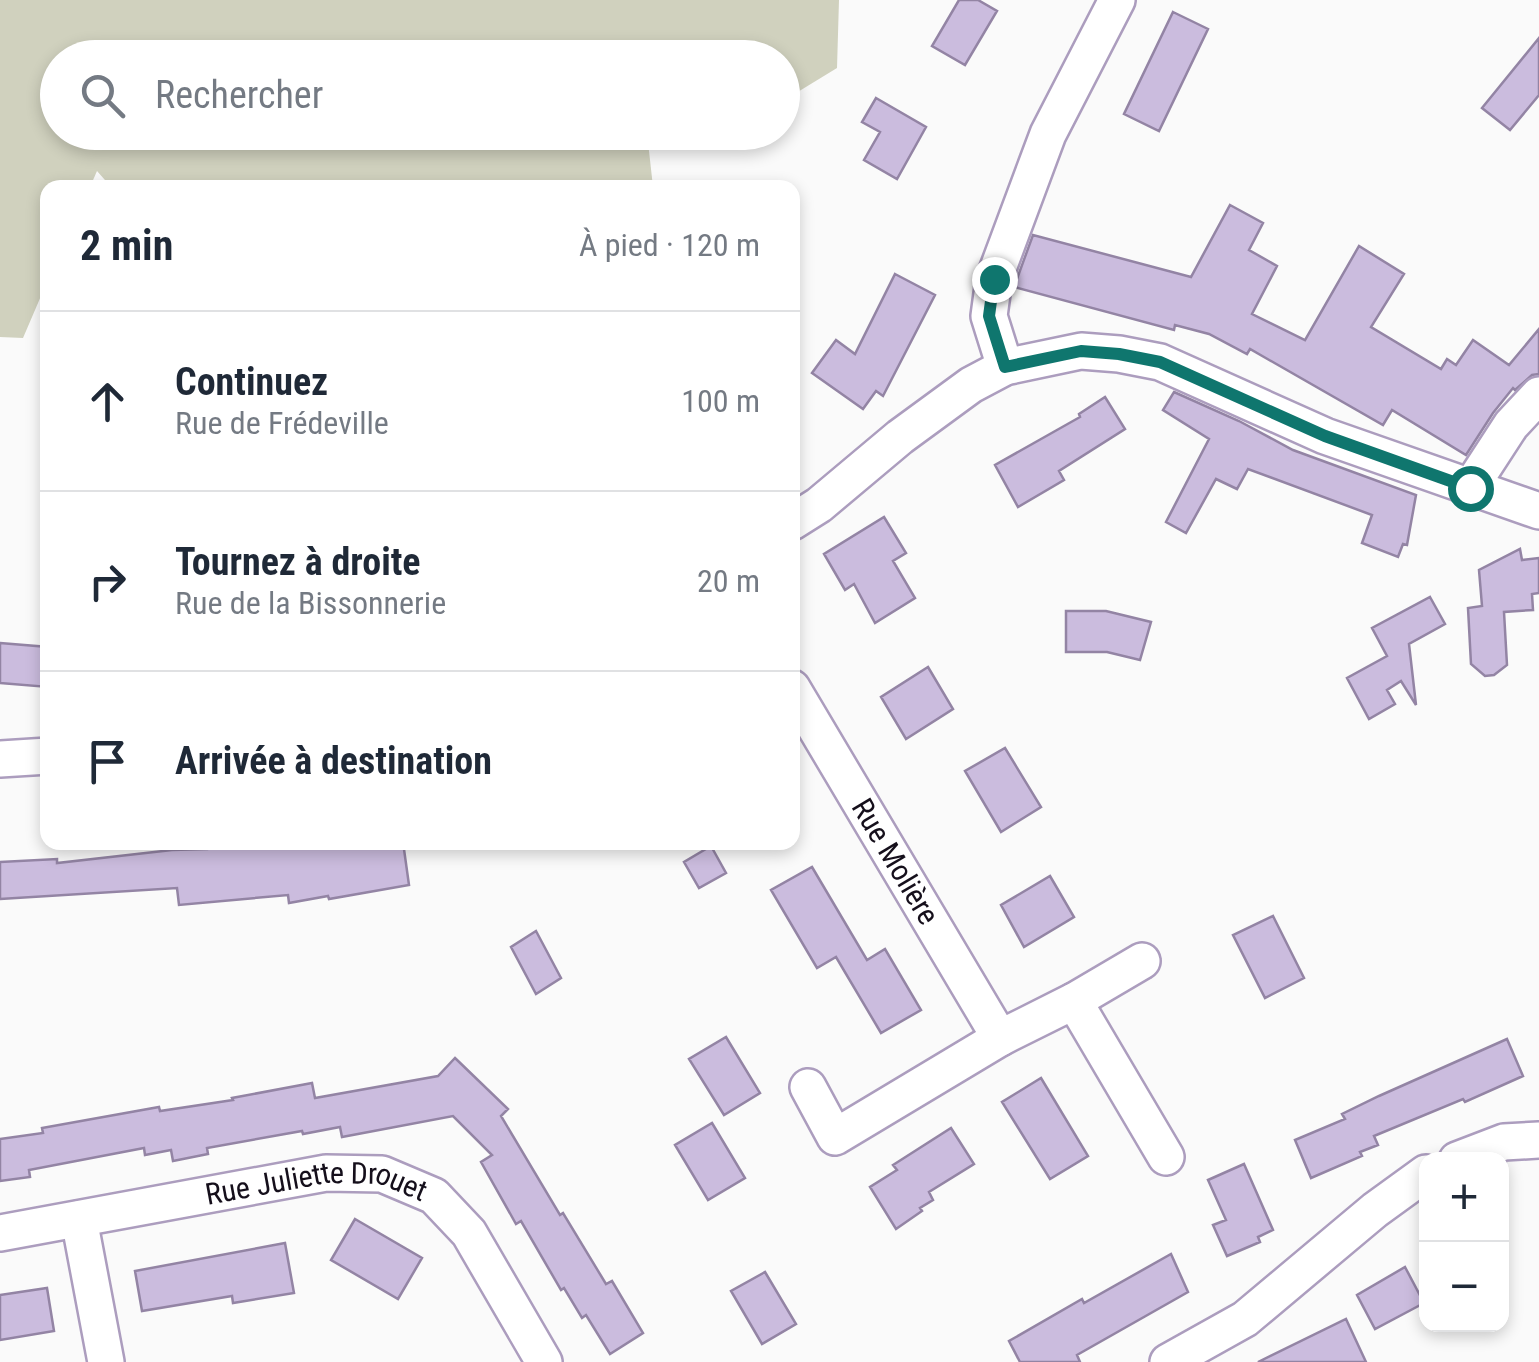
<!DOCTYPE html>
<html lang="fr">
<meta charset="utf-8">
<style>
body{margin:0;font-family:"Roboto Condensed",sans-serif;background:#f2f2f3;color:#1f2937}
.controls{position:absolute;right:30px;bottom:30px;display:grid;overflow:hidden;border-radius:20px;box-shadow:0 5px 15px #0003}
.controls button{width:90px;height:90px;display:grid;place-items:center;padding:0;border:0;border-bottom:2px solid #e0e1e3;background:#fff;color:#1f2937;font:50px sans-serif}
.stop{position:absolute;width:30px;height:30px;margin:-22px;border:8px solid #0f766e;border-radius:50%;background:#fff}
.stop.end{background:#0f766e;border-color:#fff;box-shadow:0 2px 10px #0008}
.list{margin:0;padding:0;list-style:none}
h2{display:flex;justify-content:space-between;align-items:center;height:130px;margin:0;padding:0 40px;font-size:42px}
h2 small{font-size:32px;font-weight:400;color:#747a83}
.list li{display:grid;grid-template-columns:65px 1fr auto;gap:30px;align-items:center;box-sizing:border-box;height:180px;padding:0 40px;border-top:2px solid #e0e1e3}
.list b{display:block;font-size:38px;white-space:nowrap}
.list p{margin:0;font-size:32px;white-space:nowrap;color:#747a83}
.list em{font-size:32px;font-style:normal;color:#747a83}
.icon{flex:none;width:55px;height:55px;fill:none;stroke:currentColor;stroke-width:2;stroke-linecap:round;stroke-linejoin:round}
.map{position:relative;flex:none;width:1539px;height:1362px;overflow:hidden}
.search{position:absolute;background:#fff;box-shadow:0 5px 15px #0003;left:40px;top:40px;width:760px;height:110px;display:flex;align-items:center;gap:25px;box-sizing:border-box;padding:0 35px;border-radius:55px;color:#747a83;font-size:38px}
.panel{position:absolute;background:#fff;box-shadow:0 5px 15px #0003;left:40px;top:180px;width:760px;height:670px;border-radius:20px}
.map>svg:first-child{display:block}
.green{fill:#d0d1be}
.building{fill:#cbbcde;stroke:#9384a4;stroke-width:2.5}
.lines{fill:none;stroke-linecap:round;stroke-linejoin:round}
.street-casing{stroke:#ac9dbe;stroke-width:40}
.street{stroke:#fff;stroke-width:35}
.route{stroke:#0f766e;stroke-width:12}
.labels{text-anchor:middle;stroke-width:8;stroke-linejoin:round;paint-order:stroke}
.street-label{font-size:30px;fill:#150f1b;stroke:#fafafa}
</style>
<div class="map">
<svg width="1539" height="1362" viewBox="0 0 1539 1362">
<rect width="100%" height="100%" fill="#fafafa"/>
<path class="green" d="M 0,0 L 839,0 L 837,68 L 783,101 L 782,58 L 58,58 L 58,132 L 647,133 L 653,187 L 112,188 L 97,171 L 90,187 L 48,188 L 47,282 L 23,338 L 0,337 Z"/>
<path class="building" d="M 959,0 L 978,0 L 997,11 L 965,65 L 932,46 Z
M 1173,12 L 1208,29 L 1159,131 L 1124,114 Z
M 1539,38 L 1539,95 L 1510,130 L 1482,108 Z
M 876,98 L 926,127 L 897,179 L 864,160 L 880,132 L 862,122 Z
M 1230,205 L 1263,223 L 1249,250 L 1277,266 L 1252,314 L 1305,340 L 1359,246 L 1404,274 L 1371,327 L 1441,369 L 1447,359 L 1456,365 L 1473,340 L 1509,365 L 1539,329 L 1539,374 L 1532,375 L 1515,390 L 1513,388 L 1493,413 L 1466,455 L 1392,410 L 1383,425 L 1250,349 L 1247,354 L 1209,334 L 1175,325 L 1174,330 L 1014,287 L 1033,235 L 1191,277 Z
M 895,274 L 935,295 L 883,396 L 876,391 L 863,409 L 812,373 L 836,340 L 855,354 Z
M 1174,392 L 1239,421 L 1293,450 L 1416,495 L 1407,545 L 1403,544 L 1398,557 L 1362,543 L 1372,515 L 1248,469 L 1237,489 L 1216,479 L 1186,533 L 1166,522 L 1209,439 L 1163,410 Z
M 1105,397 L 1125,429 L 1059,471 L 1064,480 L 1018,507 L 995,465 L 1080,417 L 1079,414 Z
M 884,517 L 906,553 L 893,561 L 915,598 L 875,623 L 854,584 L 845,590 L 824,554 Z
M 1520,549 L 1522,560 L 1539,558 L 1539,593 L 1532,594 L 1533,610 L 1504,612 L 1507,665 L 1494,675 L 1485,676 L 1471,664 L 1468,608 L 1482,606 L 1479,570 Z
M 1430,597 L 1445,624 L 1409,644 L 1416,705 L 1401,681 L 1387,690 L 1395,704 L 1369,719 L 1347,678 L 1387,656 L 1372,628 Z
M 1066,611 L 1106,611 L 1151,622 L 1140,660 L 1107,652 L 1066,652 Z
M 0,643 L 48,647 L 48,687 L 0,683 Z
M 928,667 L 953,709 L 906,739 L 881,697 Z
M 1005,748 L 1041,807 L 1001,832 L 965,771 Z
M 207,842 L 403,842 L 409,885 L 329,899 L 328,896 L 289,903 L 288,895 L 179,905 L 177,888 L 0,899 L 0,862 L 57,859 L 57,863 L 172,850 L 207,849 Z
M 711,846 L 726,873 L 699,888 L 684,862 Z
M 812,867 L 867,960 L 885,949 L 921,1010 L 881,1033 L 836,957 L 817,968 L 771,890 Z
M 1050,876 L 1074,917 L 1024,947 L 1001,905 Z
M 1273,916 L 1304,978 L 1265,998 L 1233,935 Z
M 536,931 L 561,978 L 536,994 L 511,947 Z
M 726,1037 L 760,1093 L 724,1115 L 689,1059 Z
M 1507,1039 L 1523,1076 L 1465,1102 L 1463,1099 L 1374,1136 L 1378,1145 L 1360,1152 L 1362,1156 L 1311,1178 L 1295,1140 L 1345,1119 L 1342,1114 L 1379,1096 Z
M 455,1058 L 508,1109 L 501,1116 L 560,1215 L 563,1213 L 606,1284 L 612,1281 L 643,1333 L 610,1354 L 586,1315 L 582,1318 L 564,1288 L 561,1290 L 521,1221 L 516,1224 L 481,1162 L 492,1155 L 453,1116 L 342,1137 L 340,1127 L 303,1134 L 302,1131 L 207,1148 L 208,1154 L 173,1161 L 171,1150 L 145,1155 L 144,1148 L 29,1170 L 30,1177 L 0,1181 L 0,1139 L 43,1133 L 42,1128 L 159,1107 L 160,1111 L 233,1100 L 232,1098 L 312,1083 L 315,1098 L 438,1076 Z
M 1041,1078 L 1088,1156 L 1050,1179 L 1002,1102 Z
M 712,1123 L 745,1178 L 708,1200 L 675,1145 Z
M 951,1128 L 974,1164 L 929,1192 L 933,1200 L 920,1208 L 922,1211 L 896,1229 L 870,1187 L 897,1170 L 893,1165 Z
M 1244,1164 L 1273,1230 L 1258,1237 L 1260,1242 L 1227,1256 L 1213,1225 L 1226,1220 L 1208,1180 Z
M 355,1219 L 422,1258 L 398,1299 L 331,1260 Z
M 285,1243 L 294,1293 L 233,1303 L 232,1296 L 142,1311 L 135,1271 Z
M 1171,1254 L 1188,1292 L 1077,1355 L 1080,1362 L 1020,1362 L 1009,1341 L 1082,1299 L 1084,1303 Z
M 1405,1267 L 1424,1303 L 1375,1329 L 1357,1295 Z
M 765,1272 L 796,1324 L 762,1344 L 731,1291 Z
M 47,1288 L 54,1331 L 0,1340 L 0,1295 Z
M 1346,1319 L 1366,1362 L 1258,1362 Z"/>
<g class="lines">
<defs>
<g id="street">
<path d="M 1005,367 L 989,316 L 994,279 L 1048,134 L 1117,0"/>
<path d="M 1470,488 L 1511,425 L 1539,395"/>
<path d="M 792,522 L 819,505 L 900,437 L 971,385 L 1005,367 L 1081,351 L 1119,354 L 1160,362 L 1325,436 L 1539,511"/>
<path id="s1" d="M 792,688 L 1000,1038 L 1074,1001 L 1166,1157"/>
<path d="M 0,759 L 48,756"/>
<path d="M 1074,1001 L 1142,961"/>
<path d="M 808,1087 L 835,1137 L 1000,1038"/>
<path d="M 1457,1160 L 1504,1142 L 1539,1140"/>
<path d="M 79,1219 L 106,1362"/>
<path id="s2" d="M 0,1233 L 326,1173 L 382,1174 L 434,1196 L 469,1233 L 544,1362"/>
<path d="M 1168,1362 L 1245,1319 L 1375,1210 L 1426,1173"/>
</g>
</defs>
<use href="#street" class="street-casing"/>
<use href="#street" class="street"/>
</g>
<g class="lines">
<path class="route" d="M 994,279 L 989,316 L 1005,367 L 1081,351 L 1119,354 L 1160,362 L 1325,436 L 1470,488"/>
</g>
<g class="labels">
<g class="street-label">
<text dy="10" stroke="none"><textPath href="#s1" startOffset="202">Rue Molière</textPath></text>
<text dy="10" stroke="none"><textPath href="#s2" startOffset="322">Rue Juliette Drouet</textPath></text>
</g>
</g>
</svg>
<div class="controls">
<button>+</button>
<button>−</button>
</div>
<div class="stop" style="left:1470px;top:488px"></div>
<div class="stop end" style="left:994px;top:279px"></div>
<div class="search"><svg class="icon" aria-label="search" viewBox="0 0 24 24"><circle cx="10" cy="10" r="6"/><path d="M15 15l6 6"/></svg>Rechercher</div>
<section class="panel">
<h2>2 min<small>À pied · 120 m</small></h2>
<ul class="list">
<li><svg class="icon" aria-label="ahead" viewBox="0 0 24 24"><path d="M12 20V5M6 11l6-6 6 6"/></svg><div><b>Continuez</b><p>Rue de Frédeville</p></div><em>100 m</em></li>
<li><svg class="icon" aria-label="right" viewBox="0 0 24 24"><path d="M7 20v-9h11M14 6l5 5-5 5"/></svg><div><b>Tournez à droite</b><p>Rue de la Bissonnerie</p></div><em>20 m</em></li>
<li><svg class="icon" aria-label="arrive" viewBox="0 0 24 24"><path d="M6 21V4h12l-3 4 3 4H6"/></svg><div><b>Arrivée à destination</b></div></li>
</ul>
</section>
</div>
